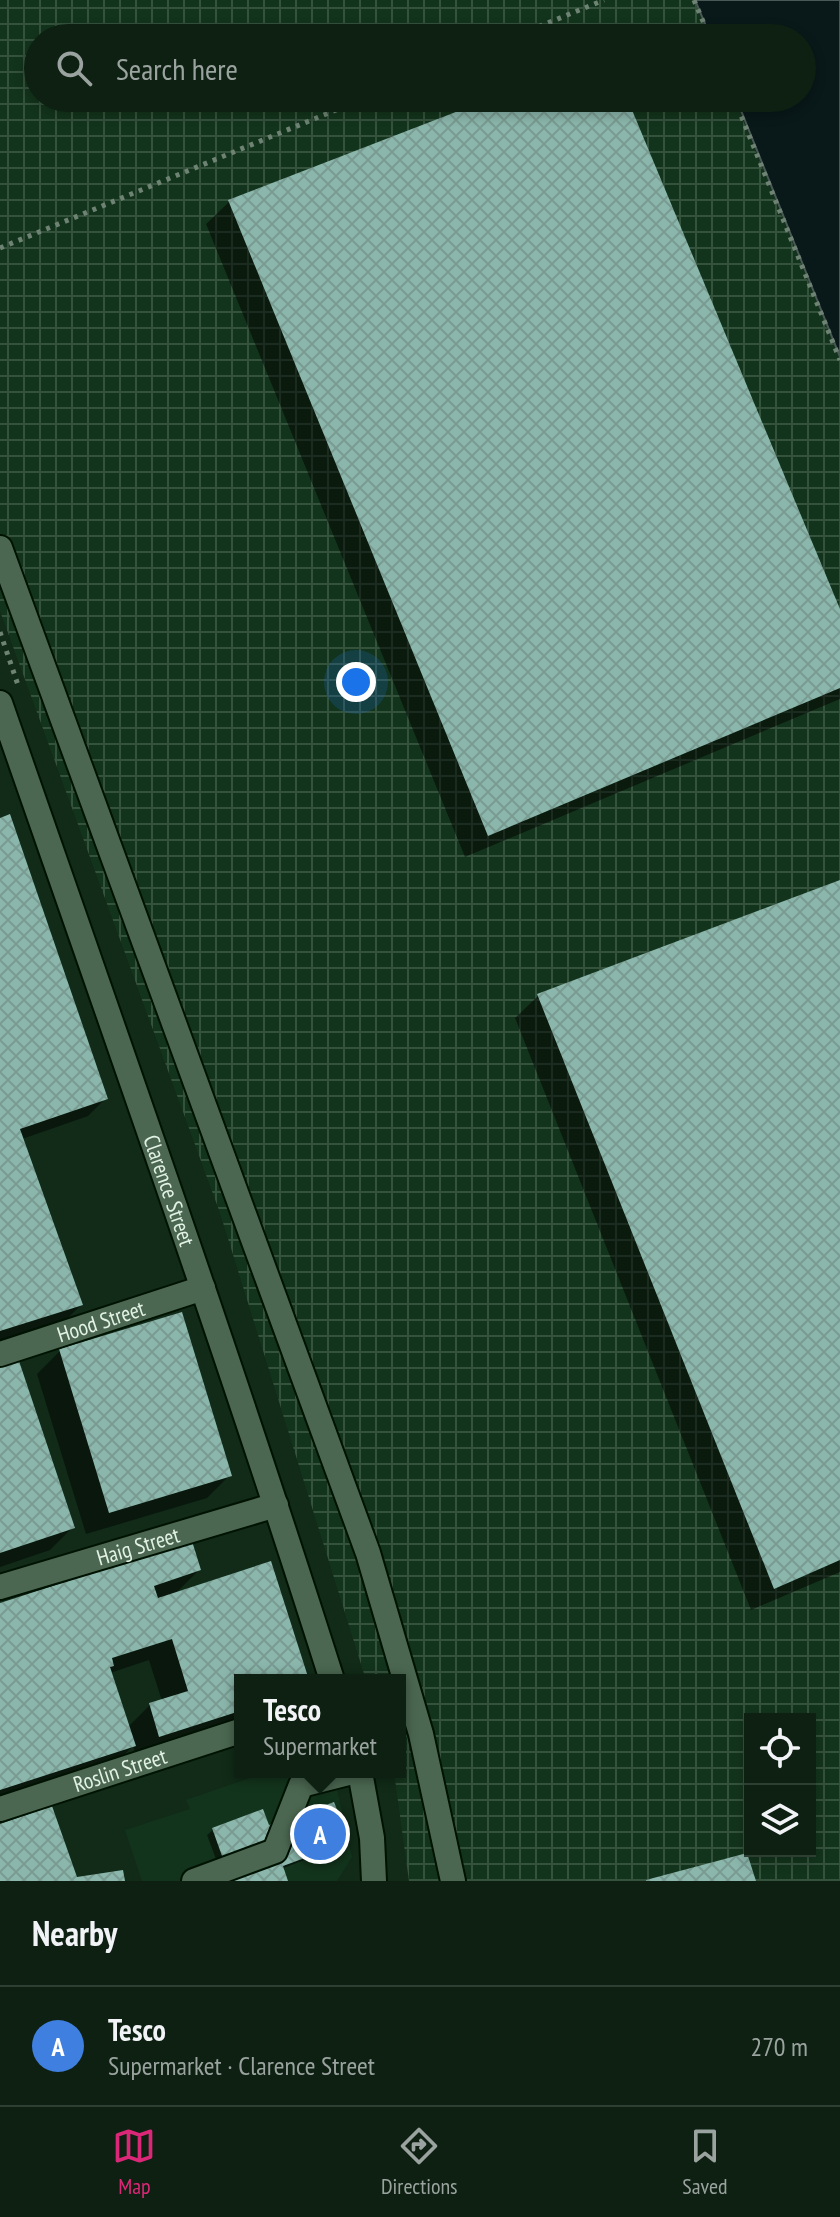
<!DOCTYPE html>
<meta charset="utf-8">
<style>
body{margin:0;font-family:"PT Sans Narrow",sans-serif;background:#1b2d20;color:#f1f3f6}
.controls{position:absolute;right:24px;bottom:24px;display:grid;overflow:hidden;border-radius:0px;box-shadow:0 4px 12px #0003}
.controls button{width:72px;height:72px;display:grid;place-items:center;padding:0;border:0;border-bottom:2px solid #2d3e32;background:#0d2012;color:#f1f3f6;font:40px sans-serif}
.you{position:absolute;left:356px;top:682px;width:28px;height:28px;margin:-20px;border:6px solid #fff;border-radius:50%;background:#1a73e8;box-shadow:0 0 0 12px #1a73e833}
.badge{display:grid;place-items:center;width:52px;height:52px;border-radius:50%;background:#db2777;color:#fff;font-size:26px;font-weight:700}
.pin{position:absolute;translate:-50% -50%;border:4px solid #fff;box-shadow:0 2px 8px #0006}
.popup{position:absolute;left:234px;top:1674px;width:172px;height:104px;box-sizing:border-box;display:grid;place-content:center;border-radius:0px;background:#0d2012;filter:drop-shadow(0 2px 6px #0005);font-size:26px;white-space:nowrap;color:#9aa39f}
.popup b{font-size:30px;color:#f1f3f6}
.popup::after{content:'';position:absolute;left:50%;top:100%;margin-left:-16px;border:16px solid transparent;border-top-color:#0d2012}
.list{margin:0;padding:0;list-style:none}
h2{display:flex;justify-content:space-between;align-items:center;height:104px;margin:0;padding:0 32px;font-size:34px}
h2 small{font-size:26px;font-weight:400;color:#9aa39f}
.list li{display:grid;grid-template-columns:52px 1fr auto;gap:24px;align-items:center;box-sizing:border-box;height:120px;padding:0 32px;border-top:2px solid #2d3e32}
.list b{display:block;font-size:30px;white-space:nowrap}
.list p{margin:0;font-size:26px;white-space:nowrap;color:#9aa39f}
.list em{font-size:26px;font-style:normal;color:#9aa39f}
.icon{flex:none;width:44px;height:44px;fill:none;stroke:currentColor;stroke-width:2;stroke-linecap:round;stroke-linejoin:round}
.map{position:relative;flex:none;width:840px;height:1881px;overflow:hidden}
.search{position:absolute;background:#0d2012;box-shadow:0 4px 12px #0003;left:24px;right:24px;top:24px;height:88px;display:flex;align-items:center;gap:20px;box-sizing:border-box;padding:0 28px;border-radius:44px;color:#9aa39f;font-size:30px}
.sheet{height:224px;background:#0d2012}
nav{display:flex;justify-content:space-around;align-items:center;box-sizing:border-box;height:112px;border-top:2px solid #2d3e32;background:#0d2012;font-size:22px;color:#9aa39f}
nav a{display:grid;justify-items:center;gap:4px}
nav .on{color:#db2777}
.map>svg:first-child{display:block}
.built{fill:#13341c}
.industrial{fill:url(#industrial-grid);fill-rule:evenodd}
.water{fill:#091819;stroke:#4a5956;stroke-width:2}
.shadow{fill:#0007;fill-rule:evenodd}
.building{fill:url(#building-cross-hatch)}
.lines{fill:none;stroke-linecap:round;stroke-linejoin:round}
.minor-casing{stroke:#001303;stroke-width:28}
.path{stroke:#6e8373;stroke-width:5;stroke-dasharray:4 6;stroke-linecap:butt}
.minor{stroke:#4b6751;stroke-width:24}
.labels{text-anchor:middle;stroke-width:8;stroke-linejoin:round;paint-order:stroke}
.street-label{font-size:22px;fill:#e2f2e5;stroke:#112b18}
</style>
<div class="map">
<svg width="840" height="1881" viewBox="0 0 840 1881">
<defs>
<pattern id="industrial-grid" width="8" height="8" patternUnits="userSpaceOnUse" patternTransform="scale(2)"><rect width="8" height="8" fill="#13341c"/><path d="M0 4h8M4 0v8" fill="none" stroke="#35523d"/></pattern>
<pattern id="building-cross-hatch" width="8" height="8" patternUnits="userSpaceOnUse" patternTransform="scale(2)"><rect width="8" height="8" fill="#8bb6ab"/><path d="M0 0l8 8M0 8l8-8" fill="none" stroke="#799b92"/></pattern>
</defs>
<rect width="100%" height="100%" fill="#112b18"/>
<path class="built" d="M 267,1772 L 333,1772 L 352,1857 L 337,1881 L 142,1881 L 125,1830 L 190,1809 L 186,1800 Z"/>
<path class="industrial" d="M 0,0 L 694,0 L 710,38 L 38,38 L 38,98 L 734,98 L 840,360 L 840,1881 L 409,1881 L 394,1772 L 400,1772 L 400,1680 L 366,1680 L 220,1213 L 0,611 ZM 750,1719 L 810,1719 L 810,1851 L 750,1851 Z"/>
<path class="water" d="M 695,0 L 840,0 L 840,357 L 736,98 L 802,98 L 802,38 L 711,38 Z"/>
<path class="shadow" d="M 498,98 L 625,98 L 840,615 L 840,699 L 465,857 L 206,224 L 229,202 Z
M 0,820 L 106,1098 L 88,1116 L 22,1139 L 81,1305 L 64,1322 L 0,1343 Z
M 840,882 L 840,1572 L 751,1610 L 515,1018 L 538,996 Z
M 60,1351 L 230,1475 L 207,1498 L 86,1534 L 37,1374 Z
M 0,1366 L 73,1527 L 50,1550 L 0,1567 Z
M 199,1570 L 175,1594 L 307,1680 L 240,1680 L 240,1725 L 137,1758 L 133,1746 L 111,1768 L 0,1804 L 0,1605 ZM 149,1660 L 162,1701 L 150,1705 L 127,1728 L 110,1673 Z
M 303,1816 L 338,1820 L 327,1831 L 331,1842 L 320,1854 L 281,1869 L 286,1881 L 224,1881 L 207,1835 L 213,1830 L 268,1827 L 298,1821 Z"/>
<path class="building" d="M 492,98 L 627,98 L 840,609 L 840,688 L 488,836 L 228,200 Z
M 10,814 L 108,1099 L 20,1129 L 83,1305 L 0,1331 L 0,818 Z
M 840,880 L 840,1560 L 774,1589 L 537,994 Z
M 182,1312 L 232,1476 L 109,1513 L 59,1349 Z
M 18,1358 L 75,1528 L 0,1553 L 0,1364 Z
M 192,1541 L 201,1570 L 154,1586 L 158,1598 L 271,1561 L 309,1680 L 240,1680 L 240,1711 L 159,1737 L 149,1703 L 188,1691 L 172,1639 L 112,1658 L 114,1666 L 110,1667 L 136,1746 L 0,1790 L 0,1603 Z
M 334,1802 L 341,1820 L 327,1826 L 334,1843 L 316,1850 L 302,1814 Z
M 52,1806 L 77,1877 L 123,1870 L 125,1881 L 0,1881 L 0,1824 Z
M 263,1809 L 269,1825 L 298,1814 L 313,1855 L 283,1866 L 288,1881 L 231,1881 L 212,1828 Z
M 747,1853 L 756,1881 L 646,1881 L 646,1880 Z"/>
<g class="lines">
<defs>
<g id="minor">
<path d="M 0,548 L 368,1553 L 421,1734 L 453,1881"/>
<path id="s1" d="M 0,703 C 113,1028 228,1352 332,1680"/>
<path id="s2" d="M 0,1354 L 203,1288"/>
<path id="s3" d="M 0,1587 L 276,1505"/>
<path d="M 360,1772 L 372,1838 L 374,1881"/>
<path id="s4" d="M 0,1809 L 240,1731"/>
<path d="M 194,1881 L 275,1851 L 301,1785 L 352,1772"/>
</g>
</defs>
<use href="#minor" class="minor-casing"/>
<path class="path" d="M 694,0 L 710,38
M 511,38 L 604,0
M 734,98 L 840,360
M 0,248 L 365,98
M 0,632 L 18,685"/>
<use href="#minor" class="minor"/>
</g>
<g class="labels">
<g class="street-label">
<text dy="8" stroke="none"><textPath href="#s1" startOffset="516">Clarence Street</textPath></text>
<text dy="8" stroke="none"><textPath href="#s2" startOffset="106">Hood Street</textPath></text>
<text dy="8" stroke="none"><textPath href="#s3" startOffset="144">Haig Street</textPath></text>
<text dy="8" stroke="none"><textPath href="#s4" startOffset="126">Roslin Street</textPath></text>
</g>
</g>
</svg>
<div class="controls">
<button><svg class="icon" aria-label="locate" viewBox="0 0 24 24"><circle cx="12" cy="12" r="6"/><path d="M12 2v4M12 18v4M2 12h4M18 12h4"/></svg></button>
<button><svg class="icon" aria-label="layers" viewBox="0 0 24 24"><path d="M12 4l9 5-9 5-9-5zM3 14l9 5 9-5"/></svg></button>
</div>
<div class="you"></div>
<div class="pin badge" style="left:320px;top:1834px;background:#3f7fe0">A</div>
<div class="popup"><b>Tesco</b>Supermarket</div>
<div class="search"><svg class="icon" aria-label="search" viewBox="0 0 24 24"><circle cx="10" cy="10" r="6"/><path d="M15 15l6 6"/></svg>Search here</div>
</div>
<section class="sheet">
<h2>Nearby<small></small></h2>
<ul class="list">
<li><span class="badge" style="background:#3f7fe0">A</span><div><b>Tesco</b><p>Supermarket · Clarence Street</p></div><em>270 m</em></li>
</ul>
</section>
<nav>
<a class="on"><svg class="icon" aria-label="map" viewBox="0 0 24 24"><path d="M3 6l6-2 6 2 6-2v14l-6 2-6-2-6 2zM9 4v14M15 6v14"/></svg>Map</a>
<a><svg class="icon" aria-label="directions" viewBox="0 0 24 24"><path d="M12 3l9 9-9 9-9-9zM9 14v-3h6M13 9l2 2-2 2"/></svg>Directions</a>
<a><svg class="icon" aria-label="saved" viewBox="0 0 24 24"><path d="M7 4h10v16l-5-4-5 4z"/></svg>Saved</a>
</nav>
